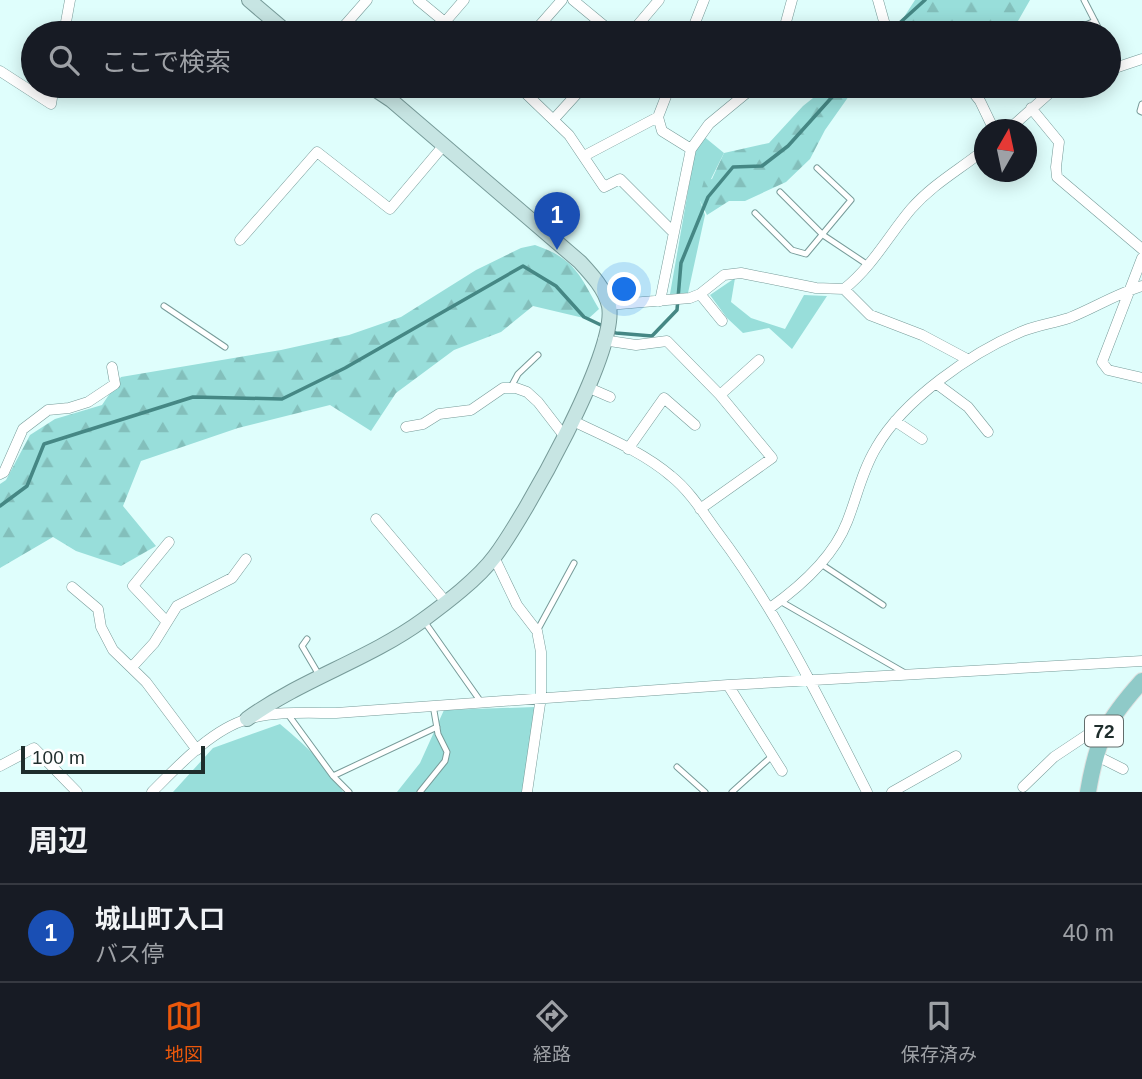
<!DOCTYPE html>
<html lang="ja">
<meta charset="utf-8">
<style>
body{margin:0;font-family:Arial,"Noto Sans JP",sans-serif;background:#242831;color:#f1f3f6}
.compass{position:absolute;left:974px;top:119px;width:63px;height:63px;border-radius:50%;background:#171b24;box-shadow:0 4px 18px #0003;rotate:9deg}
.scale{position:absolute;left:21px;bottom:18px;width:184px;box-sizing:border-box;padding-left:7px;border:4px solid #1e2d2c;border-top:0;font-size:19px;line-height:24px;white-space:nowrap;color:#1e2d2c;-webkit-text-stroke:5px #fff;paint-order:stroke}
.you{position:absolute;left:625px;top:290px;width:24px;height:24px;margin:-18px;border:5px solid #fff;border-radius:50%;background:#1a73e8;box-shadow:0 0 0 10px #1a73e833}
.badge{display:grid;place-items:center;width:46px;height:46px;border-radius:50%;background:#ea580c;color:#fff;font-size:23px;font-weight:700}
.pin{position:absolute;translate:-50% -58px;filter:drop-shadow(0 2px 4px #0008)}
.pin::after{content:'';position:absolute;top:37px;width:24px;height:21px;background:inherit;clip-path:polygon(0 0,100% 0,50% 100%)}
.list{margin:0;padding:0;list-style:none}
h2{display:flex;justify-content:space-between;align-items:center;height:91px;margin:0;padding:0 28px;font-size:30px}
h2 small{font-size:23px;font-weight:400;color:#9ea1a6}
.list li{display:grid;grid-template-columns:46px 1fr auto;gap:21px;align-items:center;box-sizing:border-box;height:98px;padding:0 28px;border-top:2px solid #363941}
.list b{display:block;font-size:26px;white-space:nowrap}
.list p{margin:0;font-size:23px;white-space:nowrap;color:#9ea1a6}
.list em{font-size:23px;font-style:normal;color:#9ea1a6}
.icon{flex:none;width:38px;height:38px;fill:none;stroke:currentColor;stroke-width:2;stroke-linecap:round;stroke-linejoin:round}
.map{position:relative;flex:none;width:1142px;height:792px;overflow:hidden}
.search{position:absolute;background:#171b24;box-shadow:0 4px 18px #0003;left:21px;right:21px;top:21px;height:77px;display:flex;align-items:center;gap:18px;box-sizing:border-box;padding:0 24px;border-radius:38px;color:#9ea1a6;font-size:26px}
.sheet{height:189px;background:#171b24}
nav{display:flex;justify-content:space-around;align-items:center;box-sizing:border-box;height:98px;border-top:2px solid #363941;background:#171b24;font-size:19px;color:#9ea1a6}
nav a{display:grid;justify-items:center;gap:4px}
nav .on{color:#ea580c}
.map>svg:first-child{display:block}
.grass{fill:#98deda}
.forest{fill:url(#forest-firs)}
.lines{fill:none;stroke-linecap:round;stroke-linejoin:round}
.stream{stroke:#458784;stroke-width:3.5}
.lane-casing{stroke:#779b99;stroke-width:7}
.street-casing{stroke:#779b99;stroke-width:11}
.secondary-casing{stroke:#779b99;stroke-width:16}
.primary-casing{stroke:#e0e2e1;stroke-width:18}
.lane{stroke:#fff;stroke-width:5}
.street{stroke:#fff;stroke-width:10}
.secondary{stroke:#c7e5e3;stroke-width:14}
.primary{stroke:#8fcac8;stroke-width:16}
.labels{text-anchor:middle;stroke-width:5;stroke-linejoin:round;paint-order:stroke}
.shield{fill:#fff;stroke:#626c6b;stroke-width:2}
.shield-label{font-size:19px;font-weight:bold;fill:#1e2d2c}
</style>
<div class="map">
<svg width="1142" height="792" viewBox="0 0 1142 792">
<defs>
<pattern id="forest-firs" width="22" height="20" patternUnits="userSpaceOnUse" patternTransform="scale(1.75)"><rect width="22" height="20" fill="#98deda"/><path d="M5 1l3.5 6h-7zM16 11l3.5 6h-7z" fill="#83bfbb"/></pattern>
</defs>
<rect width="100%" height="100%" fill="#dffefc"/>
<path class="grass" d="M 702,135 L 724,153 L 700,201 L 705,215 L 688,293 L 670,294 L 695,151 Z
M 735,278 L 731,302 L 751,318 L 785,329 L 804,295 L 827,296 L 792,349 L 769,328 L 743,333 L 727,318 L 710,295 Z
M 535,707 L 522,792 L 397,792 L 420,763 L 444,710 Z
M 280,724 C 304,744 327,765 343,792 L 173,792 L 213,748 Z"/>
<path class="forest" d="M 915,0 L 1030,0 L 1018,21 L 1018,33 L 918,33 L 902,20 Z
M 828,86 L 856,86 L 825,130 L 810,159 L 786,182 L 745,201 L 729,201 L 707,215 L 699,199 L 704,180 L 712,179 L 724,153 L 769,143 L 803,106 Z
M 535,245 C 575,259 579,274 599,309 L 588,319 L 533,306 L 501,332 L 454,350 L 396,393 L 371,431 L 330,405 L 238,428 L 141,461 L 123,506 L 156,546 L 121,566 L 76,551 L 53,537 L 0,568 L 0,484 L 6,480 L 30,435 L 55,419 L 102,405 L 121,377 L 281,350 L 349,335 L 401,317 L 476,270 L 521,248 Z"/>
<g class="lines">
<path class="stream" d="M 893,29 L 925,0
M 610,330 L 616,333 L 652,336 L 677,310 L 681,263 L 708,197 L 733,167 L 762,166 L 788,146 L 842,86
M 0,506 L 27,486 L 44,444 L 193,397 L 282,399 L 345,368 L 523,266 L 556,286 L 584,317 L 603,326"/>
<defs>
<path id="lane" d="M 1084,0 L 1101,33
M 1067,33 L 1095,21
M 1109,48 L 1119,67
M 1142,104 L 1140,111 L 1142,112
M 780,192 L 823,235 L 868,265
M 755,213 L 792,250 L 806,254 L 851,200 L 817,168
M 164,306 L 225,347
M 511,387 L 518,374 L 538,355
M 821,564 L 883,605
M 780,601 L 905,673
M 424,621 L 481,702
M 537,631 L 574,563
M 307,639 L 302,646 L 319,675
M 287,713 L 333,776 L 349,792
M 677,767 L 705,792
M 333,776 L 437,727
M 420,792 L 445,761 L 447,752 L 438,734 L 433,705
M 732,792 L 772,756"/>
<path id="street" d="M 418,0 L 458,33
M 573,0 L 613,33
M 878,0 L 885,25 L 893,33
M 445,22 L 464,0
M 64,33 L 70,0
M 338,33 L 367,0
M 533,33 L 562,0
M 631,33 L 659,0
M 691,33 L 704,0
M 783,33 L 792,0
M 1109,70 L 1142,59
M 0,71 L 51,104 L 54,86
M 518,86 L 569,135 L 604,187 L 620,179 L 673,232
M 968,86 L 980,101 L 994,130
M 1031,108 L 1059,142 L 1056,167 L 1057,177 L 1142,249
M 554,119 L 584,86
M 1008,130 L 1053,90 L 1063,86
M 691,149 L 709,124 L 755,86
M 584,156 L 658,117
M 240,240 L 317,152 L 390,209 L 444,145
M 1142,258 L 1102,362 L 1108,370 L 1142,378
M 844,289 L 870,315 L 922,335 L 967,359
M 700,294 L 722,321
M 660,301 L 691,149 L 662,131 L 658,117 L 670,86
M 608,305 L 690,298 L 700,294 L 724,275 L 741,273 L 816,288 L 844,289 C 872,267 889,235 911,209 C 933,184 959,170 984,150
M 603,340 L 636,345 L 667,341 L 720,395 L 772,458 L 700,509
M 937,384 L 968,407 L 988,432
M 587,387 L 610,397
M 720,395 L 759,360
M 573,421 C 606,437 643,452 671,476 C 690,491 704,514 718,533 C 779,614 821,702 867,792
M 895,421 L 922,439
M 406,427 L 423,424 L 439,414 L 471,410 L 503,388 L 516,388 L 527,392 L 538,402 L 565,437
M 628,449 L 664,398 L 695,425
M 0,474 L 4,472 L 23,429 L 48,410 L 69,408 L 88,402 L 115,384 L 112,367
M 376,519 L 446,602
M 494,557 L 517,605 L 537,631 L 541,652 L 541,697 L 527,792
M 72,587 L 98,609 L 101,627 L 113,650 L 146,682 L 197,750
M 770,608 C 801,586 833,558 847,522 C 857,497 862,471 876,448 C 903,400 972,352 1023,331 C 1038,325 1054,323 1069,318 C 1094,308 1116,294 1142,286
M 166,621 L 133,586 L 169,542
M 132,667 L 154,643 L 177,606 L 232,578 L 246,559
M 728,685 L 782,771
M 1095,755 L 1123,769
M 0,766 L 34,748 L 77,792
M 1023,787 L 1054,757 L 1108,721
M 152,792 C 178,766 212,729 248,719 C 276,711 307,713 336,713 L 728,685 L 1142,661
M 892,792 L 956,756"/>
<path id="secondary" d="M 249,0 L 288,33
M 247,719 C 302,679 368,660 423,620 C 446,603 478,579 495,556 C 524,517 618,352 609,306 C 605,289 592,275 580,262 L 391,100 L 370,86"/>
<path id="primary" d="M 1088,792 C 1097,739 1106,721 1142,681"/>
</defs>
<use href="#lane" class="lane-casing"/>
<use href="#street" class="street-casing"/>
<use href="#secondary" class="secondary-casing"/>
<use href="#primary" class="primary-casing"/>
<use href="#lane" class="lane"/>
<use href="#street" class="street"/>
<use href="#secondary" class="secondary"/>
<use href="#primary" class="primary"/>
</g>
<g class="labels">
<rect class="shield" x="1085" y="715.5" width="38" height="31" rx="5"/>
<g class="shield-label">
<text x="1104" y="738">72</text>
</g>
</g>
</svg>
<svg class="compass" viewBox="-18 -18 36 36"><path d="M0-13l5 13h-10z" fill="#e53935"/><path d="M0 13l5-13h-10z" fill="#9ea1a6"/></svg>
<div class="scale">100 m</div>
<div class="you"></div>
<div class="pin badge" style="left:557px;top:250px;background:#1a4fb4">1</div>
<div class="search"><svg class="icon" aria-label="search" viewBox="0 0 24 24"><circle cx="10" cy="10" r="6"/><path d="M15 15l6 6"/></svg>ここで検索</div>
</div>
<section class="sheet">
<h2>周辺<small></small></h2>
<ul class="list">
<li><span class="badge" style="background:#1a4fb4">1</span><div><b>城山町入口</b><p>バス停</p></div><em>40 m</em></li>
</ul>
</section>
<nav>
<a class="on"><svg class="icon" aria-label="map" viewBox="0 0 24 24"><path d="M3 6l6-2 6 2 6-2v14l-6 2-6-2-6 2zM9 4v14M15 6v14"/></svg>地図</a>
<a><svg class="icon" aria-label="directions" viewBox="0 0 24 24"><path d="M12 3l9 9-9 9-9-9zM9 14v-3h6M13 9l2 2-2 2"/></svg>経路</a>
<a><svg class="icon" aria-label="saved" viewBox="0 0 24 24"><path d="M7 4h10v16l-5-4-5 4z"/></svg>保存済み</a>
</nav>
